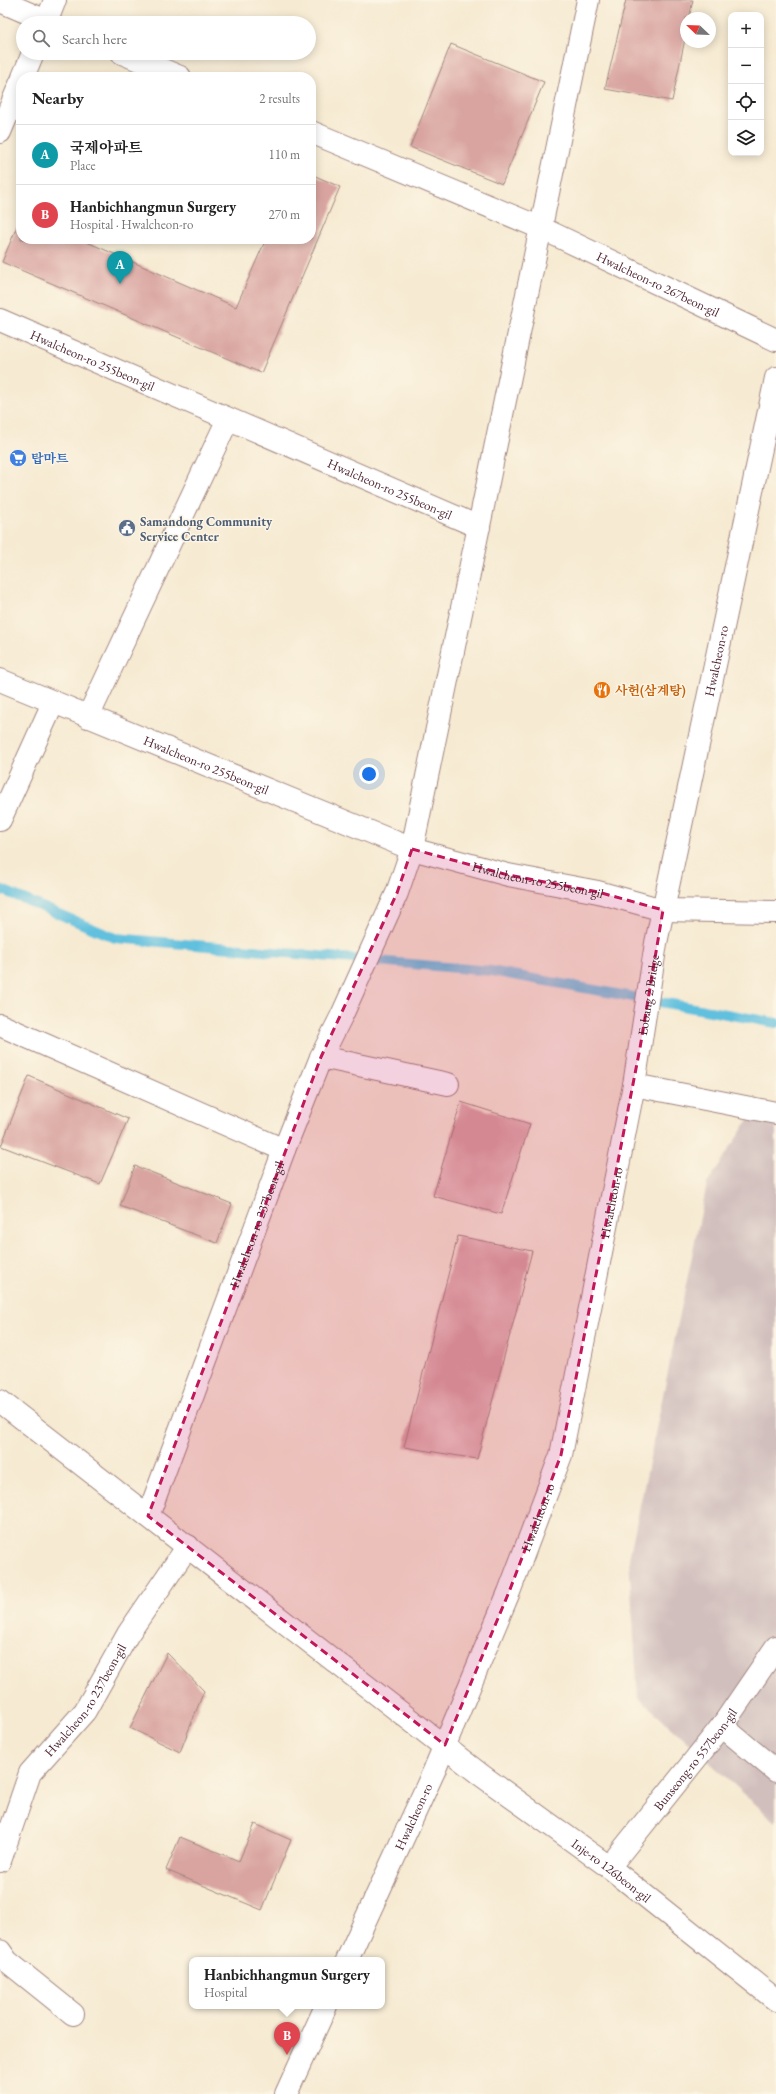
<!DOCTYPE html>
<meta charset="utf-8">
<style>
body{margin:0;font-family:"EB Garamond","Noto Serif KR",serif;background:#f2f2f2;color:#222}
.controls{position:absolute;right:12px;top:12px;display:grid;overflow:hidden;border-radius:8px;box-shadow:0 2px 10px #0003}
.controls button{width:36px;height:36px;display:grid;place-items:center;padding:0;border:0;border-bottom:1px solid #e0e0e0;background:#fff;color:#222;font:20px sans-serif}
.compass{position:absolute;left:680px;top:12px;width:36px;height:36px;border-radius:50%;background:#fff;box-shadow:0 2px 10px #0003;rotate:293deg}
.you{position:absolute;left:369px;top:774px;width:14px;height:14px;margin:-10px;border:3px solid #fff;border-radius:50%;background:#1a73e8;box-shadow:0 0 0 6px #1a73e833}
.badge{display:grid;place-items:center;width:26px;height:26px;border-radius:50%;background:#1a73e8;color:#fff;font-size:13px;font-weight:700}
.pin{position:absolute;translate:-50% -33px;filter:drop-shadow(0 1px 2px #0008)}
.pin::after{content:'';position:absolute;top:21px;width:14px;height:12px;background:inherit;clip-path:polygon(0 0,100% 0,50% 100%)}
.popup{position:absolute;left:189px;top:1957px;width:196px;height:52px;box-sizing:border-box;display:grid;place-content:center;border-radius:8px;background:#fff;filter:drop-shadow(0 1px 3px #0005);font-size:13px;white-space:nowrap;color:#767676}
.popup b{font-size:15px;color:#222}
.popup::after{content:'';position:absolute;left:50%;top:100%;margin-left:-8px;border:8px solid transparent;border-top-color:#fff}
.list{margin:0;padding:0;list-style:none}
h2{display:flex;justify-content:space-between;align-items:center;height:52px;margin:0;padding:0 16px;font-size:17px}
h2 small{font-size:13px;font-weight:400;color:#767676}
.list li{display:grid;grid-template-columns:26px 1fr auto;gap:12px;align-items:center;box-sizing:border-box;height:60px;padding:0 16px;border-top:1px solid #e0e0e0}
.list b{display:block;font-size:15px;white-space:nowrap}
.list p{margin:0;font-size:13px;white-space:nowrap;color:#767676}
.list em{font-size:13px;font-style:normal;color:#767676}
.icon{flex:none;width:22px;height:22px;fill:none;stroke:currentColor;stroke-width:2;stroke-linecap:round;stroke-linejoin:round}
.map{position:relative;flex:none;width:776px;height:2094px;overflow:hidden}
.search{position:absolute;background:#fff;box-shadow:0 2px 10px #0003;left:16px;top:16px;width:300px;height:44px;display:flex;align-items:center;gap:10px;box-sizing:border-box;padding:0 14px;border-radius:22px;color:#767676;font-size:15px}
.panel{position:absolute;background:#fff;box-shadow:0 2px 10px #0003;left:16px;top:72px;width:300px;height:172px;border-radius:16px}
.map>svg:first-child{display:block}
.industrial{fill:#d1bfbd}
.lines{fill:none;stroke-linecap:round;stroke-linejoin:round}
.stream{stroke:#60c0de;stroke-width:10}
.building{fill:#d9a4a0}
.minor-casing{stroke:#a0847e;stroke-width:24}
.minor{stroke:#fff;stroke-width:22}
.marked{fill:#c2185b;fill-opacity:0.2;stroke:#c2185b;stroke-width:3;stroke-dasharray:8 5;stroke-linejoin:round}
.labels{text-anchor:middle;stroke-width:3;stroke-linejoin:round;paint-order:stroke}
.street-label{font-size:13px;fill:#4a1f2b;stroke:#fcf5e5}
.shop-label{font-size:13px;font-weight:bold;fill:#366cbe;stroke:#fcf5e5;text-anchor:start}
.service-label{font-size:13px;font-weight:bold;fill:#4e5e75;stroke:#fcf5e5;text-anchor:start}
.food-label{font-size:13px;font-weight:bold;fill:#c56008;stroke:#fcf5e5;text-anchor:start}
</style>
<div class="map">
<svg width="776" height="2094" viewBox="0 0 776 2094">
<rect width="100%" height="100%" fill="#fcf5e5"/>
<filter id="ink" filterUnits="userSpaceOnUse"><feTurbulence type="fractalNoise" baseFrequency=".025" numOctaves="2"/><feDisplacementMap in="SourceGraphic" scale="8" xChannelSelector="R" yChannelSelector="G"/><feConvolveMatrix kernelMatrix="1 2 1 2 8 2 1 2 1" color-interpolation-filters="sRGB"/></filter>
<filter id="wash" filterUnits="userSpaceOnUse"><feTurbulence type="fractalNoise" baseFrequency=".012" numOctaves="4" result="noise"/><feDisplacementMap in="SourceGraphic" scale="16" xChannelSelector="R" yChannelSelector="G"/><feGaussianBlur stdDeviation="0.9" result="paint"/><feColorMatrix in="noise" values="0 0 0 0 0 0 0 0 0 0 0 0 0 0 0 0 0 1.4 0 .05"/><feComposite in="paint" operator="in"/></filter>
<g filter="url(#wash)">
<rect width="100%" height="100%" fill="#f6ead2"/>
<path class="industrial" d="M 750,1117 L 776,1122 L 776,1823 L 638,1697 L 629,1559 L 707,1184 Z"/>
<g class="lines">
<path class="stream" d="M 0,889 L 115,938 L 491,971 L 776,1023"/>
</g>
<g id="blocks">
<path class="building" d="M 626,0 L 693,0 L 689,18 L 686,18 L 686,34 L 672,101 L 605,89 Z
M 451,44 L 544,82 L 502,184 L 410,147 Z
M 311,174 L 340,187 L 261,373 L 2,262 L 21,217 L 21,239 L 80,239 L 236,307 L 266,239 L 311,239 Z
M 29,1076 L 128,1119 L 100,1184 L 1,1146 Z
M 461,1102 L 530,1124 L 501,1214 L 433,1196 Z
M 135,1166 L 232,1204 L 217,1243 L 120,1206 Z
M 458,1236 L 532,1251 L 477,1459 L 404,1447 Z
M 167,1653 L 204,1691 L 180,1752 L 130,1728 Z
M 255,1824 L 291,1840 L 262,1910 L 166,1870 L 180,1837 L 239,1861 Z"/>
</g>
</g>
<g filter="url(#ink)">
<use href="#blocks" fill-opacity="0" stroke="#a0847e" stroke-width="1"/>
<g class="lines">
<defs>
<g id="minor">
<path d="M 0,1 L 51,23"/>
<path d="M 46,23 L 55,0"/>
<path d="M 122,53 L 180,77"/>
<path d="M 23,77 L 33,53"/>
<path d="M 0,132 L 21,82"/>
<path id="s1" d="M 311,132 L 541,228 L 776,340"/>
<path id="s2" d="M 0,320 L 479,527"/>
<path id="s3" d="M 0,680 L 412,849 L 508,875 L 598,892 L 663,910 L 776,912"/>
<path d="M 88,717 L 228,419"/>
<path d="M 0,820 L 53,703"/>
<path d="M 0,1025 L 284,1150"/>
<path d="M 321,1057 L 448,1084"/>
<path d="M 634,1085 L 776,1113"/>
<path id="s4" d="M 0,1401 L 481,1775 L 609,1867 L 776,2000"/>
<path id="s5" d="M 148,1516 L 284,1150 L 321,1057 L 342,1015 L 397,893 L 412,849 L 588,0"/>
<path d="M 722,1726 L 776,1771"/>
<path id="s6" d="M 0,1861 L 30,1773 L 85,1711 L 128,1634 L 188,1546"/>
<path id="s7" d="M 609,1867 L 722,1726 L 776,1647"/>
<path d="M 0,1951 L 7,1961 L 73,2014"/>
<path id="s8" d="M 347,1960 L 434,1771 L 509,1592 L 561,1455 L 634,1085 L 656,943 L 776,378"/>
<path d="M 286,2094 L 326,2006"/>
</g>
</defs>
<use href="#minor" class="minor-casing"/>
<use href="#minor" class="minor"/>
</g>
</g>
<path class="marked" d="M 412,849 L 508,875 L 598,892 L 663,910 L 640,1048 L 561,1455 L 509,1592 L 445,1745 L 148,1516 L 321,1057 L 397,893 Z"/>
<defs>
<symbol id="supermarket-disc" viewBox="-11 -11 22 22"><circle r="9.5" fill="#3f7fe0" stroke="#fcf5e5"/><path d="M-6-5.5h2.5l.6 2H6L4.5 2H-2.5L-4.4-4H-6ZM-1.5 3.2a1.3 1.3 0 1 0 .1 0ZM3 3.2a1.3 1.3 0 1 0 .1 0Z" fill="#fff"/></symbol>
<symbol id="civic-disc" viewBox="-11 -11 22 22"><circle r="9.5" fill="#5c6f8a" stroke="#fcf5e5"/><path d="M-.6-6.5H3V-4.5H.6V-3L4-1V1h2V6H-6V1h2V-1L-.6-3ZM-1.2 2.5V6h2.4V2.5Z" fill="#fff"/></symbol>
<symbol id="restaurant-disc" viewBox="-11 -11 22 22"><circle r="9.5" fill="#e8710a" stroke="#fcf5e5"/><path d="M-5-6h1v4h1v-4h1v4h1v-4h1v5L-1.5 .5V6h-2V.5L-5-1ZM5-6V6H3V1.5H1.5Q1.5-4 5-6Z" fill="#fff"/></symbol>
</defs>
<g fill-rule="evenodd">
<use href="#supermarket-disc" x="8" y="448" width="20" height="20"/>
<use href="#civic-disc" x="117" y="518" width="20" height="20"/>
<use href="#restaurant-disc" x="592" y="680" width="20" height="20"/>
</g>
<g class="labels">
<g class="street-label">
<text dy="5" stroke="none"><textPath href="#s1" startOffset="379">Hwalcheon-ro 267beon-gil</textPath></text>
<text dy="5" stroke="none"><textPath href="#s2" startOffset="101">Hwalcheon-ro 255beon-gil</textPath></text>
<text dy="5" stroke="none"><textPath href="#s2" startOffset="425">Hwalcheon-ro 255beon-gil</textPath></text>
<text dy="5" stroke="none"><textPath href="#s8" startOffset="1358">Hwalcheon-ro</textPath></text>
<text dy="5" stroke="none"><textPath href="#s3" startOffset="223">Hwalcheon-ro 255beon-gil</textPath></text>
<text dy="5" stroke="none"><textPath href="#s3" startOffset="575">Hwalcheon-ro 255beon-gil</textPath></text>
<text dy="5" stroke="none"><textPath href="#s8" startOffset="1017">Eobang 2 Bridge</textPath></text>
<text dy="5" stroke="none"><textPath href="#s8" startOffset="806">Hwalcheon-ro</textPath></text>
<text dy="5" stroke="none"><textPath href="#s5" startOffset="311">Hwalcheon-ro 237beon-gil</textPath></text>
<text dy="5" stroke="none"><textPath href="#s8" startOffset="482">Hwalcheon-ro</textPath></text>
<text dy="5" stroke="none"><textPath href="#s6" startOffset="185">Hwalcheon-ro 237beon-gil</textPath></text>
<text dy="5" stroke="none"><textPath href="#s7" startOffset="138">Bunseong-ro 557beon-gil</textPath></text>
<text dy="5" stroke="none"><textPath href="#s8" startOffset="158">Hwalcheon-ro</textPath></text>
<text dy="5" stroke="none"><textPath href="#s4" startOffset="771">Inje-ro 126beon-gil</textPath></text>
</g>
<g class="shop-label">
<text x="31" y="463">탑마트</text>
</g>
<g class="service-label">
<text x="140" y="526">Samandong Community<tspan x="140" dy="15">Service Center</tspan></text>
</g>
<g class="food-label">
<text x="615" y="695">사헌(삼계탕)</text>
</g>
</g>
</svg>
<div class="controls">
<button>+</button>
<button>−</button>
<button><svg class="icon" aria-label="locate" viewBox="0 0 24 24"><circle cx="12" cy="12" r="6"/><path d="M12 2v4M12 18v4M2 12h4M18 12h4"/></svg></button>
<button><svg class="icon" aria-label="layers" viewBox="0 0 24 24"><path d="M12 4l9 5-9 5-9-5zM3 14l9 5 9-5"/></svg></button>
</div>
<svg class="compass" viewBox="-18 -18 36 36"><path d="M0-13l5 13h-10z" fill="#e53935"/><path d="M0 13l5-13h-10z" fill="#767676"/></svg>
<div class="you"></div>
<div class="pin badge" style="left:120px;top:284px;background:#0f9aa8">A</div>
<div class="pin badge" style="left:287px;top:2055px;background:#e0444e">B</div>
<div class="popup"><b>Hanbichhangmun Surgery</b>Hospital</div>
<div class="search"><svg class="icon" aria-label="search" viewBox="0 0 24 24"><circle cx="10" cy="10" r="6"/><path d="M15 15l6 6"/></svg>Search here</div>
<section class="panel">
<h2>Nearby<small>2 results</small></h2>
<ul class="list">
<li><span class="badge" style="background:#0f9aa8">A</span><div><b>국제아파트</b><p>Place</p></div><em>110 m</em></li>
<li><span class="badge" style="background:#e0444e">B</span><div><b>Hanbichhangmun Surgery</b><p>Hospital · Hwalcheon-ro</p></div><em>270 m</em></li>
</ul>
</section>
</div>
